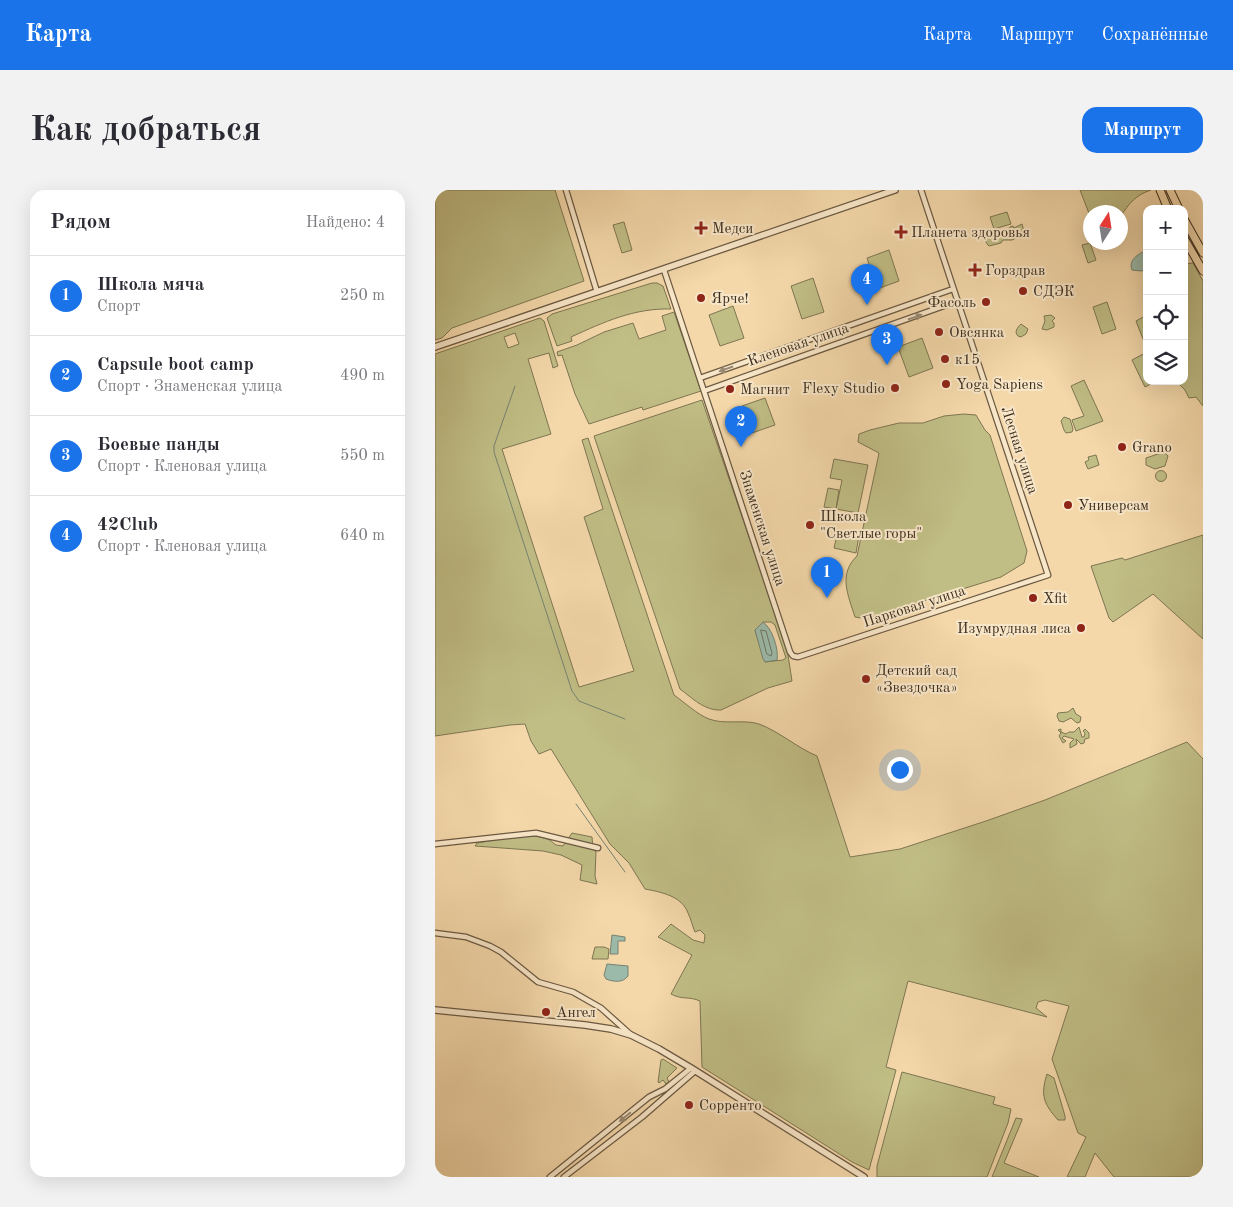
<!DOCTYPE html>
<html lang="ru">
<meta charset="utf-8">
<style>
body{margin:0;font-family:"Old Standard TT",serif;background:#f2f2f3;color:#2b2b33}
.controls{position:absolute;right:15px;top:15px;display:grid;overflow:hidden;border-radius:10px;box-shadow:0 5px 20px #0002}
.controls button{width:45px;height:45px;display:grid;place-items:center;padding:0;border:0;border-bottom:1px solid #e1e1e2;background:#fff;color:#2b2b33;font:25px sans-serif}
.compass{position:absolute;left:648px;top:15px;width:45px;height:45px;border-radius:50%;background:#fff;box-shadow:0 5px 20px #0002;rotate:12deg}
.you{position:absolute;left:464px;top:579px;width:18px;height:18px;margin:-12px;border:4px solid #fff;border-radius:50%;background:#1a73e8;box-shadow:0 0 0 8px #1a73e833}
.badge{display:grid;place-items:center;width:32px;height:32px;border-radius:50%;background:#1a73e8;color:#fff;font-size:16px;font-weight:700}
.pin{position:absolute;translate:-50% -41px;filter:drop-shadow(0 1px 2px #0008)}
.pin::after{content:'';position:absolute;top:26px;width:18px;height:15px;background:inherit;clip-path:polygon(0 0,100% 0,50% 100%)}
.list{margin:0;padding:0;list-style:none}
h2{display:flex;justify-content:space-between;align-items:center;height:65px;margin:0;padding:0 20px;font-size:21px}
h2 small{font-size:16px;font-weight:400;color:#7c7c81}
.list li{display:grid;grid-template-columns:32px 1fr auto;gap:15px;align-items:center;box-sizing:border-box;height:80px;padding:0 20px;border-top:1px solid #e1e1e2}
.list b{display:block;font-size:19px;white-space:nowrap}
.list p{margin:0;font-size:16px;white-space:nowrap;color:#7c7c81}
.list em{font-size:16px;font-style:normal;color:#7c7c81}
.icon{flex:none;width:28px;height:28px;fill:none;stroke:currentColor;stroke-width:2;stroke-linecap:round;stroke-linejoin:round}
.map{position:relative;flex:none;width:768px;height:987px;overflow:hidden;border-radius:15px}
header{display:flex;align-items:center;gap:30px;box-sizing:border-box;height:70px;padding:0 25px;background:#1a73e8;color:#fff}
header strong{font-size:24px}
nav{display:flex;gap:28px;margin-inline-start:auto;font-size:18px}
.intro{display:flex;align-items:center;justify-content:space-between;box-sizing:border-box;height:120px;padding:0 30px}
h1{margin:0;font-size:35px}
.button{padding:12px 22px;border-radius:15px;background:#1a73e8;color:#fff;font-size:18px;font-weight:700}
main{display:flex;gap:30px;padding:0 30px}
aside{flex:1;background:#fff;border-radius:15px;box-shadow:0 5px 20px #0002}
.map>svg:first-child{display:block}
.green{fill:#c0bd85;stroke:#7e7652;fill-rule:evenodd}
.water{fill:#9cbaa9;stroke:#768272}
.lines{fill:none;stroke-linecap:round;stroke-linejoin:round}
.shore{stroke:#6c7464;stroke-width:1}
.stream{stroke:#768272;stroke-width:1}
.minor-casing{stroke:#6b5942;stroke-width:7}
.tertiary-casing{stroke:#6b5942;stroke-width:8}
.primary-casing{stroke:#3d2f1f;stroke-width:9}
.minor{stroke:#f8e6c8;stroke-width:4.5}
.tertiary{stroke:#f8e6c8;stroke-width:5.5}
.primary{stroke:#f4d8aa;stroke-width:7}
.oneway{fill:#9a8a74}
.poi-dot{fill:#8f2418;stroke:#f8e6c8;stroke-width:2}
.labels{text-anchor:middle;stroke-width:4;stroke-linejoin:round;paint-order:stroke}
.poi-label{font-size:15px;fill:#3d2f1f;stroke:#f8e6c8;text-anchor:start}
.street-label{font-size:15px;fill:#3d2f1f;stroke:#f8e6c8}
</style>
<header>
<strong>Карта</strong>
<nav><a>Карта</a><a>Маршрут</a><a>Сохранённые</a></nav>
</header>
<div class="intro"><h1>Как добраться</h1><a class="button">Маршрут</a></div>
<main>
<aside>
<h2>Рядом<small>Найдено: 4</small></h2>
<ul class="list">
<li><span class="badge">1</span><div><b>Школа мяча</b><p>Спорт</p></div><em>250 m</em></li>
<li><span class="badge">2</span><div><b>Capsule boot camp</b><p>Спорт · Знаменская улица</p></div><em>490 m</em></li>
<li><span class="badge">3</span><div><b>Боевые панды</b><p>Спорт · Кленовая улица</p></div><em>550 m</em></li>
<li><span class="badge">4</span><div><b>42Club</b><p>Спорт · Кленовая улица</p></div><em>640 m</em></li>
</ul>
</aside>
<div class="map">
<svg width="768" height="987" viewBox="0 0 768 987">
<rect width="100%" height="100%" fill="#f4d8aa"/>
<filter id="stains"><feTurbulence type="fractalNoise" baseFrequency=".004" numOctaves="4"/><feColorMatrix values="0 0 0 0 .2 0 0 0 0 .09 0 0 0 0 .02 0 0 0 .5 -.17"/></filter>
<radialGradient id="worn" r=".72"><stop offset=".6" stop-color="#630" stop-opacity="0"/><stop offset="1" stop-color="#630" stop-opacity=".3"/></radialGradient>
<path class="green" d="M 0,0 L 120,0 L 149,91 L 17,138 L 7,148 L 0,150 Z
M 645,0 L 716,0 C 701,5 694,13 686,26 L 686,22 L 656,22 L 655,26 Z
M 572,22 L 576,34 L 559,39 L 555,27 Z
M 189,32 L 197,60 L 187,63 L 178,35 Z
M 587,34 L 590,44 L 577,50 L 568,50 L 566,53 L 554,56 L 552,54 L 549,48 L 560,44 L 568,46 L 575,37 L 578,36 L 579,38 Z
M 655,53 L 661,70 L 653,73 L 647,55 Z
M 454,60 L 464,91 L 442,99 L 432,68 Z
M 758,73 L 768,91 L 768,216 L 761,207 L 754,208 L 750,200 L 741,191 L 749,191 L 749,74 Z
M 378,88 L 389,122 L 367,129 L 356,96 Z
M 217,93 L 222,93 L 228,96 L 236,119 C 199,118 169,132 136,147 L 137,151 L 122,156 L 112,128 L 117,124 Z
M 672,112 L 681,139 L 667,144 L 658,117 Z
M 298,116 L 309,148 L 285,156 L 274,125 Z
M 239,122 L 266,201 L 208,220 L 207,217 L 154,234 L 140,204 L 127,165 L 123,166 L 122,162 L 142,155 L 169,142 L 198,133 L 204,149 L 231,140 L 227,126 Z
M 616,125 L 620,128 L 617,131 L 619,133 L 619,137 L 612,140 L 607,139 L 610,131 L 609,126 Z
M 712,125 L 712,154 L 710,154 L 701,131 Z
M 105,128 L 109,131 L 123,176 L 118,178 L 114,163 L 93,169 L 116,244 L 67,259 L 144,497 L 199,481 L 149,327 L 168,319 L 147,250 L 153,248 L 239,505 C 249,512 263,525 274,529 C 290,535 308,529 324,534 C 345,542 361,557 382,566 L 415,667 L 465,659 L 551,631 L 610,610 L 752,552 L 768,569 L 768,987 L 679,987 L 660,963 L 650,987 L 632,987 L 651,947 L 643,943 L 617,869 L 634,816 L 610,810 L 603,812 L 601,818 L 612,827 L 473,791 L 451,877 L 461,880 L 434,980 L 417,972 L 267,877 L 265,811 C 254,806 247,810 236,804 L 257,765 L 223,747 L 236,734 L 258,750 L 269,753 L 270,745 L 265,740 L 260,742 C 257,735 256,729 253,723 C 247,706 226,702 210,699 L 194,673 L 175,654 L 116,559 L 104,564 L 96,551 L 90,534 L 75,535 L 0,546 L 0,164 ZM 80,143 L 84,154 L 73,158 L 69,147 Z
M 586,134 L 593,139 L 591,144 L 586,147 L 583,146 C 579,142 582,138 586,134 Z
M 487,148 L 498,178 L 474,187 L 463,157 Z
M 712,162 L 712,191 L 722,191 L 710,197 L 697,170 Z
M 649,190 L 668,231 L 641,241 L 637,230 L 649,226 L 636,196 Z
M 330,208 L 340,235 L 317,243 L 307,216 Z
M 267,210 L 324,376 L 353,465 L 357,491 L 333,498 L 286,520 C 270,521 257,508 245,499 L 159,246 ZM 328,432 L 336,432 L 340,435 L 351,468 L 348,470 L 330,472 L 320,440 Z
M 529,224 L 541,225 L 550,240 L 555,245 L 592,361 L 589,373 L 566,387 L 432,429 L 420,427 C 413,405 403,384 422,366 L 444,263 L 423,252 L 424,244 L 435,240 L 464,233 L 488,233 L 509,226 Z
M 629,227 L 635,229 L 638,239 L 637,242 L 631,243 L 629,240 L 626,231 Z
M 729,262 L 733,266 L 730,276 L 720,279 L 711,275 L 711,268 Z
M 661,265 L 664,275 L 653,279 L 650,272 L 654,270 L 653,267 Z
M 399,269 L 433,275 L 423,323 L 401,319 L 407,290 L 395,288 Z
M720.5 286a5.5 5.5 0 1 1 11 0a5.5 5.5 0 1 1-11 0Z
M 393,298 L 404,300 L 401,319 L 389,317 Z
M 403,341 L 424,346 L 421,363 L 399,358 Z
M 768,345 L 768,449 L 718,404 L 678,432 L 674,428 L 656,376 L 687,368 L 690,370 Z
M 638,518 L 641,524 L 646,527 L 645,532 L 642,533 L 636,528 L 628,532 L 624,531 L 622,526 L 623,523 L 633,522 Z
M 644,537 L 647,547 L 649,547 L 650,543 L 648,541 L 650,539 L 654,543 L 654,548 L 650,549 L 649,553 L 646,554 L 641,549 L 642,554 L 635,558 L 635,553 L 639,549 L 629,546 L 627,548 L 631,551 L 628,553 L 624,546 L 626,543 L 623,540 L 626,539 L 626,542 L 631,544 L 634,542 L 639,542 Z
M 137,643 L 157,647 L 158,659 L 161,662 L 160,686 L 162,694 L 145,690 L 147,675 L 126,665 L 108,661 L 40,656 L 42,653 C 63,650 91,641 112,649 C 116,650 118,653 121,655 L 128,656 Z
M 160,757 L 169,757 L 174,759 L 173,769 L 157,769 Z
M 228,869 L 242,878 L 232,888 L 234,892 L 231,894 L 228,890 L 224,893 L 223,892 L 226,870 Z
M 467,882 L 560,907 L 558,914 L 576,919 L 573,933 L 552,987 L 442,987 L 442,976 Z
M 612,884 L 619,888 L 630,926 L 630,930 L 623,930 C 609,914 605,906 612,884 Z
M 581,928 L 587,929 L 587,930 L 569,973 L 604,987 L 557,987 Z"/>
<path class="water" d="M 712,60 L 712,79 L 706,81 L 697,80 C 693,70 703,64 712,60 Z
M 328,432 C 337,438 344,459 342,470 L 330,472 L 328,469 L 320,440 Z
M 177,745 L 190,747 L 190,751 L 183,751 L 183,764 L 175,764 Z
M 172,774 L 193,776 L 193,786 C 188,793 179,792 171,789 L 169,785 Z"/>
<g class="lines">
<path class="shore" d="M 326,440 L 331,441 L 337,463 L 336,466 L 332,464 Z"/>
<path class="stream" d="M 80,196 L 59,256 L 59,262 L 137,501 L 144,511 L 190,529
M 141,614 L 190,682"/>
<defs>
<path id="minor" d="M 131,0 L 162,102
M 229,80 L 355,462 L 358,466 L 363,467 L 613,385 L 486,0
M 265,188 L 518,99
M 269,201 L 523,111
M 0,654 L 101,643 L 163,658
M 0,743 L 31,747 L 55,756 L 66,762 L 103,792 L 138,802 L 166,818 L 195,844
M 115,987 L 214,907 L 230,899 L 256,878
M 129,987 L 207,927 L 260,881"/>
<path id="tertiary" d="M 0,157 L 460,0
M 0,820 L 150,835 L 176,839 L 196,845 L 224,859 L 256,878 L 429,987"/>
<path id="primary" d="M 725,0 L 733,19
M 735,0 L 744,19
M 749,29 L 768,63
M 749,48 L 768,81"/>
</defs>
<use href="#minor" class="minor-casing"/>
<use href="#tertiary" class="tertiary-casing"/>
<use href="#primary" class="primary-casing"/>
<use href="#minor" class="minor"/>
<use href="#tertiary" class="tertiary"/>
<use href="#primary" class="primary"/>
</g>
<defs><path id="oneway-solid" d="M-6-.8H1V-3.2L6.5 0L1 3.2V.8H-6Z" transform="scale(1.25)"/></defs>
<g class="oneway">
<use href="#oneway-solid" transform="translate(480 127) rotate(-19)"/>
<use href="#oneway-solid" transform="translate(291 179) rotate(161)"/>
<use href="#oneway-solid" transform="translate(190 927) rotate(141)"/>
</g>
<g class="poi-dot">
<path d="M263.5 30.5h5v5h5v5h-5v5h-5v-5h-5v-5h5z"/>
<path d="M463.5 34.5h5v5h5v5h-5v5h-5v-5h-5v-5h5z"/>
<path d="M537.5 72.5h5v5h5v5h-5v5h-5v-5h-5v-5h5z"/>
<circle cx="588" cy="101" r="5"/>
<circle cx="266" cy="108" r="5"/>
<circle cx="551" cy="112" r="5"/>
<circle cx="504" cy="142" r="5"/>
<circle cx="510" cy="169" r="5"/>
<circle cx="511" cy="194" r="5"/>
<circle cx="460" cy="198" r="5"/>
<circle cx="295" cy="199" r="5"/>
<circle cx="687" cy="257" r="5"/>
<circle cx="633" cy="315" r="5"/>
<circle cx="375" cy="335" r="5"/>
<circle cx="598" cy="408" r="5"/>
<circle cx="646" cy="438" r="5"/>
<circle cx="431" cy="489" r="5"/>
<circle cx="111" cy="822" r="5"/>
<circle cx="254" cy="915" r="5"/>
</g>
<g class="labels">
<g class="poi-label">
<text x="277" y="43">Медси</text>
<text x="476" y="47">Планета здоровья</text>
<text x="550" y="85">Горздрав</text>
<text x="598" y="106">СДЭК</text>
<text x="276" y="113">Ярче!</text>
<text x="541" y="117" text-anchor="end">Фасоль</text>
<text x="514" y="147">Овсянка</text>
<text x="520" y="174">к15</text>
<text x="521" y="199">Yoga Sapiens</text>
<text x="450" y="203" text-anchor="end">Flexy Studio</text>
<text x="305" y="204">Магнит</text>
<text x="697" y="262">Grano</text>
<text x="643" y="320">Универсам</text>
<text x="385" y="331">Школа<tspan x="385" dy="17">"Светлые горы"</tspan></text>
<text x="608" y="413">Xfit</text>
<text x="636" y="443" text-anchor="end">Изумрудная лиса</text>
<text x="441" y="485">Детский сад<tspan x="441" dy="17">«Звездочка»</tspan></text>
<text x="121" y="827">Ангел</text>
<text x="264" y="920">Сорренто</text>
</g>
<g class="street-label">
<text transform="translate(363 154) rotate(-19)" y="5">Кленовая улица</text>
<text transform="translate(585 260) rotate(72)" y="5">Лесная улица</text>
<text transform="translate(328 338) rotate(72)" y="5">Знаменская улица</text>
<text transform="translate(479 416) rotate(-18)" y="5">Парковая улица</text>
</g>
</g>
<rect width="100%" height="100%" filter="url(#stains)"/>
<rect width="100%" height="100%" fill="url(#worn)"/>
</svg>
<div class="controls">
<button>+</button>
<button>−</button>
<button><svg class="icon" aria-label="locate" viewBox="0 0 24 24"><circle cx="12" cy="12" r="6"/><path d="M12 2v4M12 18v4M2 12h4M18 12h4"/></svg></button>
<button><svg class="icon" aria-label="layers" viewBox="0 0 24 24"><path d="M12 4l9 5-9 5-9-5zM3 14l9 5 9-5"/></svg></button>
</div>
<svg class="compass" viewBox="-18 -18 36 36"><path d="M0-13l5 13h-10z" fill="#e53935"/><path d="M0 13l5-13h-10z" fill="#7c7c81"/></svg>
<div class="you"></div>
<div class="pin badge" style="left:392px;top:408px">1</div>
<div class="pin badge" style="left:306px;top:257px">2</div>
<div class="pin badge" style="left:452px;top:175px">3</div>
<div class="pin badge" style="left:432px;top:115px">4</div>
</div>
</main>
